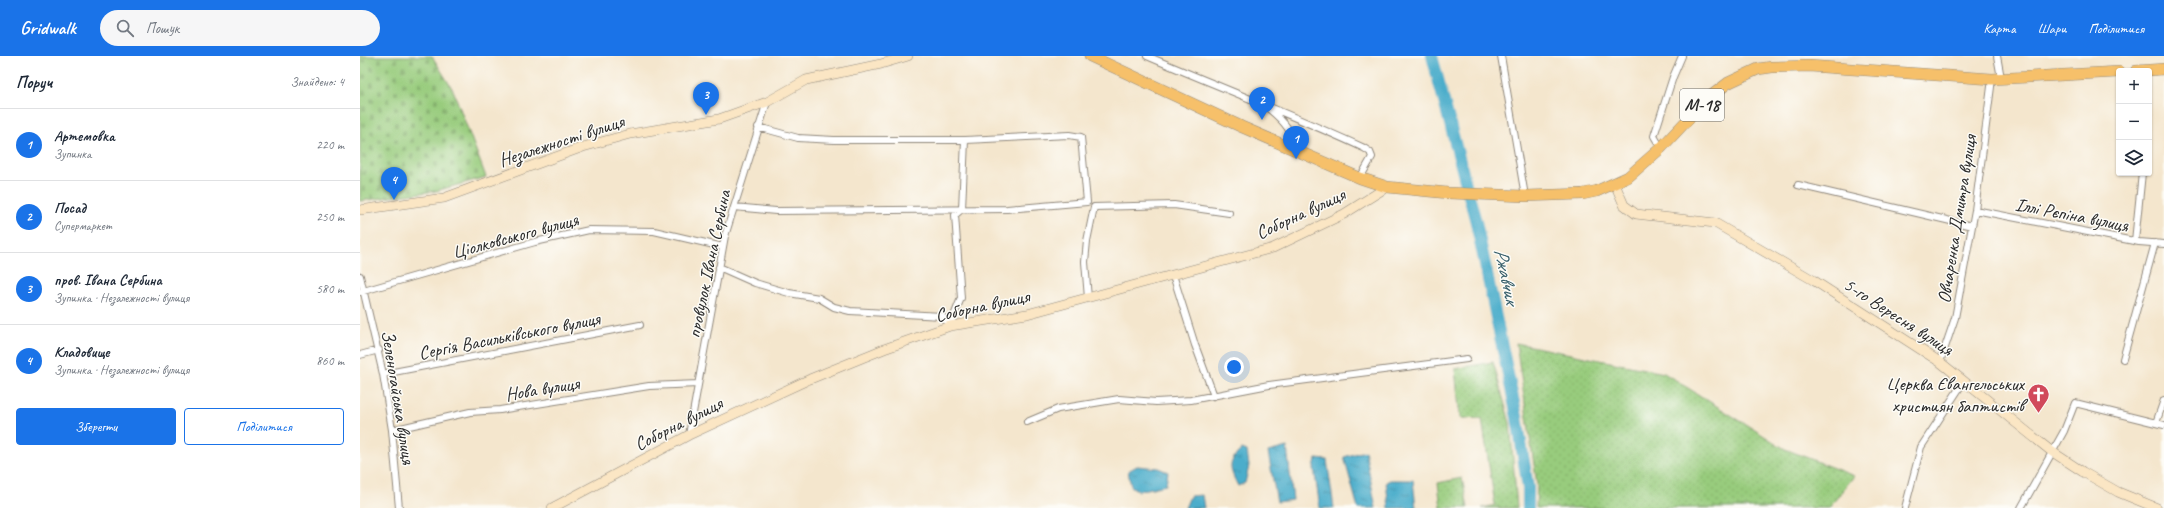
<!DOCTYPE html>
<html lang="uk">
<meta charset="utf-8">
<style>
body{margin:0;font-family:Caveat,sans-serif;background:#f6f6f7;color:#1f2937}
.controls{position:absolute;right:12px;top:12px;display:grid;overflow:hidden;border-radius:4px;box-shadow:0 1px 3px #0004}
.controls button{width:36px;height:36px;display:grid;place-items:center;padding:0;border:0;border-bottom:1px solid #e0e1e3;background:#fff;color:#1f2937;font:20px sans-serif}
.you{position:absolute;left:874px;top:311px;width:14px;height:14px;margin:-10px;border:3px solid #fff;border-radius:50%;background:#1a73e8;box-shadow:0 0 0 6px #1a73e833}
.badge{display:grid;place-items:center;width:26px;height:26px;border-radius:50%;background:#1a73e8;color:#fff;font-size:13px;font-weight:700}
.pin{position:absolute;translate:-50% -33px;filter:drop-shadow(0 1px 2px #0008)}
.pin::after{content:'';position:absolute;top:21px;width:14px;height:12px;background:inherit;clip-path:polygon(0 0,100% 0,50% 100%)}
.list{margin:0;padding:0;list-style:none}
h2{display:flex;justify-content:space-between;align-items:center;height:52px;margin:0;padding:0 16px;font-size:17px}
h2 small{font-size:13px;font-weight:400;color:#747a83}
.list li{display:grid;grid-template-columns:26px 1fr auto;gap:12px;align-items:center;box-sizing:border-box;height:72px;padding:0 16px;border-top:1px solid #e0e1e3}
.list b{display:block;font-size:15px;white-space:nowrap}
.list p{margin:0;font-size:13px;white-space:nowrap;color:#747a83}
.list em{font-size:13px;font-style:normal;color:#747a83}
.actions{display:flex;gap:8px;padding:12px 16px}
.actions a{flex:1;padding:9px 0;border:1px solid #1a73e8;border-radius:4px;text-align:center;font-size:14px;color:#1a73e8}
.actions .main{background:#1a73e8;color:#fff}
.icon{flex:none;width:22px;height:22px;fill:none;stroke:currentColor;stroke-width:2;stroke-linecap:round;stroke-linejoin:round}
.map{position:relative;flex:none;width:1804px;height:452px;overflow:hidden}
header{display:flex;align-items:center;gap:24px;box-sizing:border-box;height:56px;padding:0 20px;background:#1a73e8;color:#fff}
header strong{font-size:19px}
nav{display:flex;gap:22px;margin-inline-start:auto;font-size:14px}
.search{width:280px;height:36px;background:#f6f6f7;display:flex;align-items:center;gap:10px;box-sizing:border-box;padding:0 14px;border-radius:22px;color:#747a83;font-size:15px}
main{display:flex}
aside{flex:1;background:#fff}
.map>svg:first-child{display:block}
.grass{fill:url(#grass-dots);stroke:#627c54}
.cemetery{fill:url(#cemetery-stones);stroke:#627c54}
.water{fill:url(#water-ripples);stroke:#3c6c7b}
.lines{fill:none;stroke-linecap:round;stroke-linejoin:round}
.river{stroke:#4cadcb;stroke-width:12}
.street-casing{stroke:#90887c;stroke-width:8}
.secondary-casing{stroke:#90887c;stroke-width:10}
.highway-casing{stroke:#90887c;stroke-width:12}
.street{stroke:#fff;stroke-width:6}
.secondary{stroke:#fbe6c4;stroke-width:9}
.highway{stroke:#f6c06b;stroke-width:11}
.labels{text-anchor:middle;stroke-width:3;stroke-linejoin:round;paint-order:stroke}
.shield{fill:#fdfcf7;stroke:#6a6a68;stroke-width:1}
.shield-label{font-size:18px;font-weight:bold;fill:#2b2b2b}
.street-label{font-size:19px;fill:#2b2b2b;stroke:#fdfcf7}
.poi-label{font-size:19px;fill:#2b2b2b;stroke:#fdfcf7;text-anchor:end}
.water-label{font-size:20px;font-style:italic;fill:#385f6b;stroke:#fdfcf7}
</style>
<header>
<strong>Gridwalk</strong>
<div class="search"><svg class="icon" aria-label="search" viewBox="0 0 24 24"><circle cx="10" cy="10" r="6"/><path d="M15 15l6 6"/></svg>Пошук</div>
<nav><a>Карта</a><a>Шари</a><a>Поділитися</a></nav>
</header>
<main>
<aside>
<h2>Поруч<small>Знайдено: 4</small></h2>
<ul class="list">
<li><span class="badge">1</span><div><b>Артемовка</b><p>Зупинка</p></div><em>220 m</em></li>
<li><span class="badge">2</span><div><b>Посад</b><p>Супермаркет</p></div><em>250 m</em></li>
<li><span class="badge">3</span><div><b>пров. Івана Сербина</b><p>Зупинка · Незалежності вулиця</p></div><em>580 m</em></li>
<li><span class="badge">4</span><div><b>Кладовище</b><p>Зупинка · Незалежності вулиця</p></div><em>860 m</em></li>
</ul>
<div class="actions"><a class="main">Зберегти</a><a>Поділитися</a></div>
</aside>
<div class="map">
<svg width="1804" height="452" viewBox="0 0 1804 452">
<defs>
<pattern id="grass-dots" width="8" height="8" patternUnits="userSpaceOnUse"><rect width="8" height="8" fill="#98cc7d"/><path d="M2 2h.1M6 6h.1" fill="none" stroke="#83af6c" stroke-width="1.8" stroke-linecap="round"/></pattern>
<pattern id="cemetery-stones" width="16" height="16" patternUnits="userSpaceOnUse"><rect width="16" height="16" fill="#98cc7d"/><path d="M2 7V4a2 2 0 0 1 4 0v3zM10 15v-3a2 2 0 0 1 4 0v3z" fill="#83af6c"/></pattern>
<pattern id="water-ripples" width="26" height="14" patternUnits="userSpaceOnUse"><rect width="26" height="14" fill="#4cadcb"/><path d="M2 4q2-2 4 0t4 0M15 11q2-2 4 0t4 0" fill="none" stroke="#3f8da5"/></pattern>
</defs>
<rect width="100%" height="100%" fill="#fdfcf7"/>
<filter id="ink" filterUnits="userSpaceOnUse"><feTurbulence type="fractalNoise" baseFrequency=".025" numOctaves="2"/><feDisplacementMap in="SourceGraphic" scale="8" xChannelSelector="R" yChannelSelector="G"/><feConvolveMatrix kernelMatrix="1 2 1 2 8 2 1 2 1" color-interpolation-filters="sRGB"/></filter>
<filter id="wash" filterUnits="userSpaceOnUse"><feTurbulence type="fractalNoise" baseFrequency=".012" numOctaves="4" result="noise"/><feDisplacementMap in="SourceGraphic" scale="16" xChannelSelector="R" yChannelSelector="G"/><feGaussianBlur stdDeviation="0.9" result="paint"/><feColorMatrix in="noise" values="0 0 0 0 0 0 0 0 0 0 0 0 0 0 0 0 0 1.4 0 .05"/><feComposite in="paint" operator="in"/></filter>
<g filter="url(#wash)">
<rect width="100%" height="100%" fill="#f4e6cd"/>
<path class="grass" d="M 1156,287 L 1304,317 L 1425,393 L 1494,420 L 1469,452 L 1176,452 L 1177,429 Z
M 1133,306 L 1150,367 L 1157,452 L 1122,452 L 1135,449 L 1122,363 L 1100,362 L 1095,313 Z
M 1102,422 L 1108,452 L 1081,452 L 1078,427 Z"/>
<path class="cemetery" d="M 0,0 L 72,0 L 93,34 L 126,121 L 76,135 L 0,145 Z"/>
<path class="water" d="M 927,391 L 933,444 L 917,446 L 908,396 Z
M 882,393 L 887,395 L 889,410 L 885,427 L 878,430 C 869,412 867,407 882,393 Z
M 1005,395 L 1016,452 L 998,452 L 984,401 Z
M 956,403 L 967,404 L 974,452 L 960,452 L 954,412 Z
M 777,410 L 798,412 L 808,416 L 806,429 L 778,435 L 771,430 L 768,415 Z
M 1030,424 L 1053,424 L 1056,452 L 1029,452 L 1026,426 Z
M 842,439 L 844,452 L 825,452 L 830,440 Z"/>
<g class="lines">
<path class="river" d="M 1072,0 L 1116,166 L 1157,361 L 1168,432 L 1168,452"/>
</g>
</g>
<g filter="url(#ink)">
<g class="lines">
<defs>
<path id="street" d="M 787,0 C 859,31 933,59 1004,92 L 1010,96 L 1012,101 L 1000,122
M 1141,0 L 1165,140
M 1637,0 L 1641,22
M 909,53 C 926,67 932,75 937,96
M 1301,92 L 1294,80 L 1313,21 L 1322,0
M 1438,129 L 1612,170
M 374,151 L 416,155 L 647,153 L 727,146 L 721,81 L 709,79 L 605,84 L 474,84 L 438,82 L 398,71
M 1615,154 L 1779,186 L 1804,188
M 1775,185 L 1782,117
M 359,211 L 395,227 L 429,237 L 459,242 L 474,251 L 490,255 L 582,260 L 590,270 L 601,242 L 595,159 L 602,153 L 605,84
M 813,219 L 835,289 L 854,340
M 0,220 L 23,318 L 32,374 L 39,452
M 0,236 L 175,186 L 229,174 L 294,175 L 363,191
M 728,242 L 725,206 L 727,185 L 734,151 L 814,149 L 869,157
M 0,299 L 19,294
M 1763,303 L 1795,187
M 1580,306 L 1595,262 L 1615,154 L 1632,23
M 23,318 L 280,269
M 667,366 L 698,353 L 759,343 L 796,346 L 831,344 L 909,329 L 1107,303
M 1796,367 L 1804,344
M 32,374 L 110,356 L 140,354 L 289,330 L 338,328
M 329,379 L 365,180 L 407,46
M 1545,452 L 1561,391 L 1604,325
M 1661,452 L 1704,375 L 1715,347 L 1804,369"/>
<path id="secondary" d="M 1255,128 L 1264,149 L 1276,158 L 1355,167 L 1453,224 L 1580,306 L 1691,395 L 1723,416 L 1758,436 L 1797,452
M 0,154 L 84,142 L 223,91 L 270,78 L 359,63 L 407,46 L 446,24 L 521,8 L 548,0
M 192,452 L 329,379 L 450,323 L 524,293 L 590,270 L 667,258 L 913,192 L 984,158 L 1027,131"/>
<path id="highway" d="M 730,0 L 882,71 L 1000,122 L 1027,131 L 1088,137 L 1165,140 L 1223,138 L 1237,135 L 1268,121 L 1301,92 L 1347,43 L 1368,27 L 1398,13 L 1412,11 L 1449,10 L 1632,23 L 1759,16
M 1776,15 L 1804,13"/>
</defs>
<use href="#street" class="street-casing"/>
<use href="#secondary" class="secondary-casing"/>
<use href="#highway" class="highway-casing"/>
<use href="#street" class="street"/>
<use href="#secondary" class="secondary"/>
<use href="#highway" class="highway"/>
</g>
</g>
<defs>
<symbol id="church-pin" viewBox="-11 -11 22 30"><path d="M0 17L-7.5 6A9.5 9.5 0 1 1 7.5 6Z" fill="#d1495b" stroke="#fdfcf7"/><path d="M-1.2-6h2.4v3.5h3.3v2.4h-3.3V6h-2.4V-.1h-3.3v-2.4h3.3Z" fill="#fff"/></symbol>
</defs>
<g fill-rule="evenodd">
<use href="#church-pin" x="1666" y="326" width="25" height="34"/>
</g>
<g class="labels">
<rect class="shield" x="1320" y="33" width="44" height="32" rx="3"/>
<g class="shield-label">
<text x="1342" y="55">М-18</text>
</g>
<g class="street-label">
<text transform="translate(201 84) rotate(-18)" y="7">Незалежності вулиця</text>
<text transform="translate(940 157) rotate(-25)" y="7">Соборна вулиця</text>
<text transform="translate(1712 158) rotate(11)" y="7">Іллі Рєпіна вулиця</text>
<text transform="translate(1596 163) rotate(-81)" y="7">Овчаренка Дмитра вулиця</text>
<text transform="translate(155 179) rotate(-15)" y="7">Ціолковського вулиця</text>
<text transform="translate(348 208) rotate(-78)" y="7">провулок Івана Сербина</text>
<text transform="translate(622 249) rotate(-12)" y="7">Соборна вулиця</text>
<text transform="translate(1539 260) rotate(33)" y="7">5-го Вересня вулиця</text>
<text transform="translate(149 279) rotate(-11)" y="7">Сергія Васильківського вулиця</text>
<text transform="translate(182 332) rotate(-9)" y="7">Нова вулиця</text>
<text transform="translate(39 341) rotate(81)" y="7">Зеленогайська вулиця</text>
<text transform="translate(318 367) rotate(-27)" y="7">Соборна вулиця</text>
</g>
<g class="poi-label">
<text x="1664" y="334">Церква Євангельських<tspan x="1664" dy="22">християн баптистів</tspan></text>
</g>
<g class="water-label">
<text transform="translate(1147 220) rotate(78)" y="7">Ржавчик</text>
</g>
</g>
</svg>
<div class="controls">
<button>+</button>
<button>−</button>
<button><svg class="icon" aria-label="layers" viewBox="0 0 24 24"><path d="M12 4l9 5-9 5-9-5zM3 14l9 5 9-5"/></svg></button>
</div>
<div class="you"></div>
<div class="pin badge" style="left:936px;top:103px">1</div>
<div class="pin badge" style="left:902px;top:64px">2</div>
<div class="pin badge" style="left:346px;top:59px">3</div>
<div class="pin badge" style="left:34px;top:144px">4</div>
</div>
</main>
